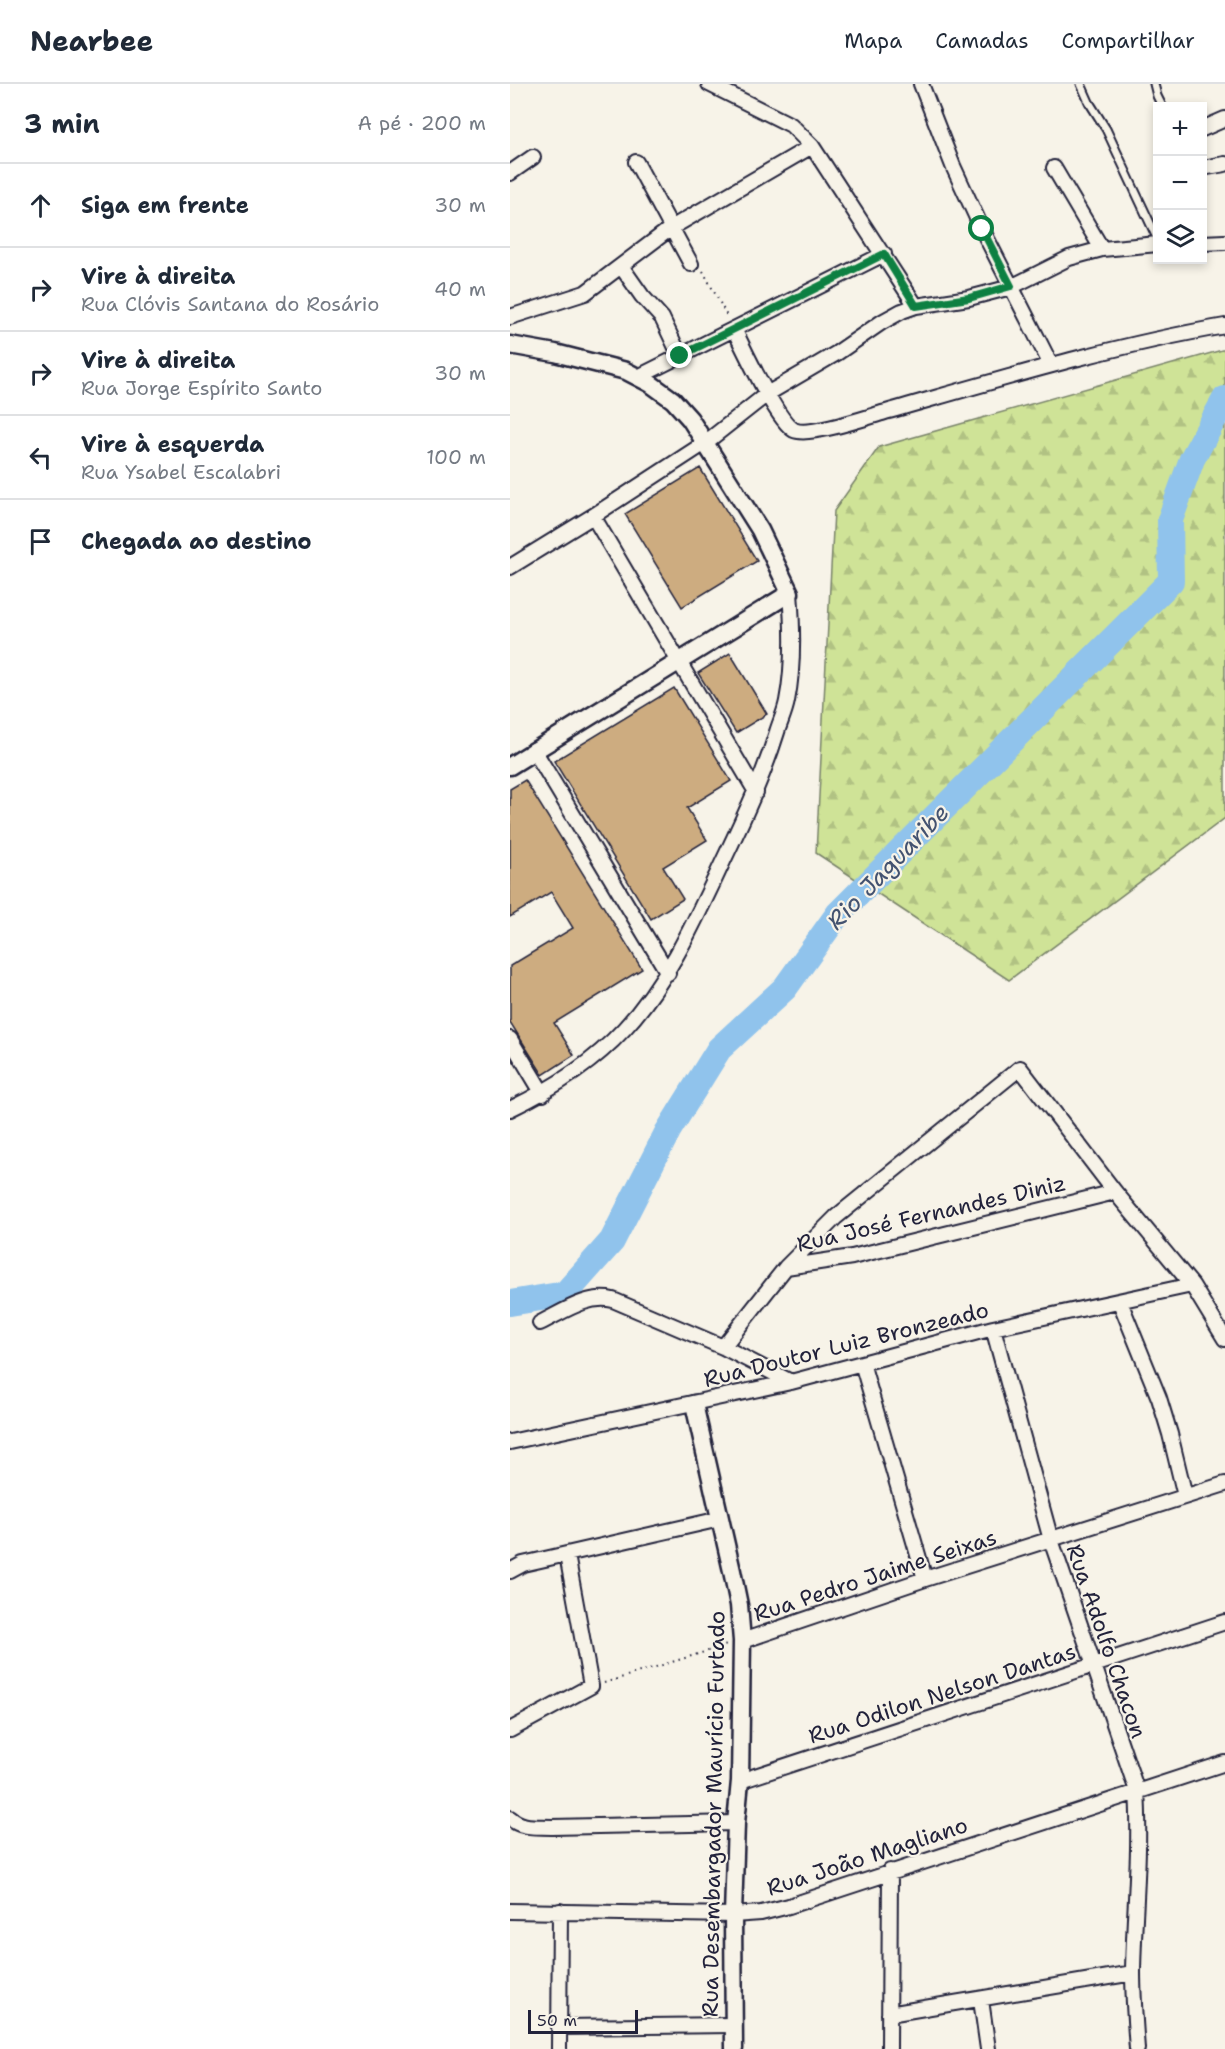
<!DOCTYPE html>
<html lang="pt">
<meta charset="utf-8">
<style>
body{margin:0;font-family:"Shantell Sans",sans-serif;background:#f2f2f3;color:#1f2937}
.controls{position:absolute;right:18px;top:18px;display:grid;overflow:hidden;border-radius:0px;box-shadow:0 3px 9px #0003}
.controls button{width:54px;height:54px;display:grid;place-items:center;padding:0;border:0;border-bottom:2px solid #e0e1e3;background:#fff;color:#1f2937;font:30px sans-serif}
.scale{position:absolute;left:18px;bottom:15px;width:110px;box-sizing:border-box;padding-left:6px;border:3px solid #22223b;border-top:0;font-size:16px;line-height:21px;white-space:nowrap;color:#22223b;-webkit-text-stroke:4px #f7f3e8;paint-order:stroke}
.stop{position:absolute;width:18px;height:18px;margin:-14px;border:4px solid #0b8043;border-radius:50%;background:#fff}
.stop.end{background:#0b8043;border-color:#fff;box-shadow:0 2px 6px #0008}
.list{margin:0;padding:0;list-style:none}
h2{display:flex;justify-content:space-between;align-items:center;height:78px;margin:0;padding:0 24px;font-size:26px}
h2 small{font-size:20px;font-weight:400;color:#747a83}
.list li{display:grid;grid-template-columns:39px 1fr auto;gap:18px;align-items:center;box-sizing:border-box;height:84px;padding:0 24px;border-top:2px solid #e0e1e3}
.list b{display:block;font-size:22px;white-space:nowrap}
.list p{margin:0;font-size:20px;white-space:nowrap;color:#747a83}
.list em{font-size:20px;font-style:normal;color:#747a83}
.icon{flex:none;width:33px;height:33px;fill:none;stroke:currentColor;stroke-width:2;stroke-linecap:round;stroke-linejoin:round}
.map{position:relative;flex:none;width:715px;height:1965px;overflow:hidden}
header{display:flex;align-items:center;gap:36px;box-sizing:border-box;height:84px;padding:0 30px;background:#fff;border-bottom:2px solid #e0e1e3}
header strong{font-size:28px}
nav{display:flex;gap:33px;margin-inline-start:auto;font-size:21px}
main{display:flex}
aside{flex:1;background:#fff}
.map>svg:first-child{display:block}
.forest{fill:url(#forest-firs);stroke:#788269;stroke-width:1.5}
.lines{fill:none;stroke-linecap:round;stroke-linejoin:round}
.river{stroke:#90c3ec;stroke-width:26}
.building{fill:#cdac80;stroke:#22223b;stroke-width:1.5}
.service-casing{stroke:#22223b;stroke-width:11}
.minor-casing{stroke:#22223b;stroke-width:18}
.tertiary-casing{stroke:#22223b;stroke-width:21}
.path{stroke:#22223b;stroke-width:2;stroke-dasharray:1.5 4.5;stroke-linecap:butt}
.service{stroke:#f7f3e8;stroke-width:7}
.minor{stroke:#f7f3e8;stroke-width:14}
.tertiary{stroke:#f7f3e8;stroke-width:16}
.route{stroke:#0b8043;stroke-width:8}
.labels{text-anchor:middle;stroke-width:4.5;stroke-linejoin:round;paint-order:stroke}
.street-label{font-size:22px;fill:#22223b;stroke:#f7f3e8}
.water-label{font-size:24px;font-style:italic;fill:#435270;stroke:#f7f3e8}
</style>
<header>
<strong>Nearbee</strong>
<nav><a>Mapa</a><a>Camadas</a><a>Compartilhar</a></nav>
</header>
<main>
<aside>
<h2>3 min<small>A pé · 200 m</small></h2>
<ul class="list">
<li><svg class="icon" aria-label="ahead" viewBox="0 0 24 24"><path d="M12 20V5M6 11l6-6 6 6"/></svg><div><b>Siga em frente</b></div><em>30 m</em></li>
<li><svg class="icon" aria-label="right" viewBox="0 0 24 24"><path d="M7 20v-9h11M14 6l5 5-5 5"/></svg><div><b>Vire à direita</b><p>Rua Clóvis Santana do Rosário</p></div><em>40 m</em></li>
<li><svg class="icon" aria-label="right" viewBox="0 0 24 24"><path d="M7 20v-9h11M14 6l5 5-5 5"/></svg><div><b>Vire à direita</b><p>Rua Jorge Espírito Santo</p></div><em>30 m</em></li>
<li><svg class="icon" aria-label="left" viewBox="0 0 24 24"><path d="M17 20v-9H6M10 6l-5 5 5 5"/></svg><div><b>Vire à esquerda</b><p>Rua Ysabel Escalabri</p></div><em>100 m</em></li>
<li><svg class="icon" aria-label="arrive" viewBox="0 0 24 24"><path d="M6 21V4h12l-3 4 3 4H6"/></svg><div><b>Chegada ao destino</b></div></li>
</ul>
</aside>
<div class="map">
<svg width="715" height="1965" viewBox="0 0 715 1965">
<defs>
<pattern id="forest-firs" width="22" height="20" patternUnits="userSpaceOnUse" patternTransform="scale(1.5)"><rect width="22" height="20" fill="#cfe397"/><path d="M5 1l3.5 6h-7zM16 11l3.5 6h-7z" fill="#b1c283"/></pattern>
</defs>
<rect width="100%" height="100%" fill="#f7f3e8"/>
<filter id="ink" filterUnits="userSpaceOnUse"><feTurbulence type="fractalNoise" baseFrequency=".0167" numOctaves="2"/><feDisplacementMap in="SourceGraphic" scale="12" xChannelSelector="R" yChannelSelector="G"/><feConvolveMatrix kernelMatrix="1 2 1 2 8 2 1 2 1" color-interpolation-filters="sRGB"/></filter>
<g filter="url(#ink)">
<path class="forest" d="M 712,266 L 715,266 L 715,734 L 499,896 L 306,769 L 324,427 L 369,363 Z"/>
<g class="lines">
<path class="river" d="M 0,1219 L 55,1210 L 102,1157 L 158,1047 L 209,965 L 275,904 L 328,830 L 661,497 L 660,436 L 682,375 L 715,315"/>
</g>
<path class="building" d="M 190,384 L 247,477 L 172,523 L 115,430 Z
M 220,569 L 257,630 L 226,649 L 188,589 Z
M 164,604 L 221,697 L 177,724 L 197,756 L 153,783 L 173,815 L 141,835 L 44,677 Z
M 15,696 L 132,885 L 44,939 L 64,971 L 33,991 L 0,938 L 0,882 L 63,844 L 41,808 L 0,833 L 0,705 Z"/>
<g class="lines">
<defs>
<path id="service" d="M 571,0 L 579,18 L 596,45 L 648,156
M 644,0 L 647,12 L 652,22"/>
<path id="minor" d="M 199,0 L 281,41 L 302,62 L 406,222
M 411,0 L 443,82 L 472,145 L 541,281
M 692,45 L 715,35
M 126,78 L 181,180
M 544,84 L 592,165
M 692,84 L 715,80
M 0,89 L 23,73
M 692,159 L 715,158
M 111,182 L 132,212 L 152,234 L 170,272
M 0,233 L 75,209 L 161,144 L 302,62
M 224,245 C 234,265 267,337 284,346 C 298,353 355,334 372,329 C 485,297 599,262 715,242
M 128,293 L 374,170
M 83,432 L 246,708
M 0,483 L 83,432 L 195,359 L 257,310 L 327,269 L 372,238 L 392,227 L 406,222 L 459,214 L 501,203 L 559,174 L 592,165 L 648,160
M 24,666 L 158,889
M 0,955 L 33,1010
M 0,1025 C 42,1005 83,979 114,945 C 161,894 188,830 217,769 C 236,729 254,690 267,648 C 270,638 275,628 277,617 C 284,582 283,545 280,509
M 276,1183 L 342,1173 L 605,1108
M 610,1218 L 649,1314 L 660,1350 L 675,1412
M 30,1239 C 53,1228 77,1210 103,1216 L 213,1263 L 281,1298
M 483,1244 L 541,1456 L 627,1707 C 631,1767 624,1827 623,1887 C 623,1913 625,1939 627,1965
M 213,1263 L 276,1183 L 326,1133 L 510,984 L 605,1108 L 682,1201 L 715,1255
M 352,1279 L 415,1495
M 0,1358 L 281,1298 L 483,1244 L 682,1201
M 0,1487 L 13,1480 L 210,1435
M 232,1557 L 415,1495 L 715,1400
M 0,1646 L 81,1602 L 57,1471
M 230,1697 L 715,1538
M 0,1734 C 12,1745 27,1742 42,1743 L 226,1739
M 0,1827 L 223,1831 L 251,1829 L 279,1822 L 715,1679
M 471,1916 L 478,1965
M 379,1930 L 623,1889
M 49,1943 L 224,1941
M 49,1965 L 50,1827
M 379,1965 L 380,1787"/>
<path id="tertiary" d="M 0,261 L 45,269 L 116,287 L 141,300 L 163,316 L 180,335 L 250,446 L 280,509 L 0,682
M 184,1320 L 222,1487 L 229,1521 L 232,1557 L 230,1697 L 226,1739 L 223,1831 L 224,1965"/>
</defs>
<use href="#service" class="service-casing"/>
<use href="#minor" class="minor-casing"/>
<use href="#tertiary" class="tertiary-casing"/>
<path class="path" d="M 193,187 L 217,232
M 94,1599 L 217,1561"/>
<use href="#service" class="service"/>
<use href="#minor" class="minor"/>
<use href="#tertiary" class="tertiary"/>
</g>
</g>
<g class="lines" filter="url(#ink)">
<path class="route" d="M 170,272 L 374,170 L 406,222 L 459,214 L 501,202 L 472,145"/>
</g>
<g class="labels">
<g class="street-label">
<text transform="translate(421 1129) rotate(-13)" y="8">Rua José Fernandes Diniz</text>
<text transform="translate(336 1260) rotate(-14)" y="8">Rua Doutor Luiz Bronzeado</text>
<text transform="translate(365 1491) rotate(-18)" y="8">Rua Pedro Jaime Seixas</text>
<text transform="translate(597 1557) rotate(71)" y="8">Rua Adolfo Chacon</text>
<text transform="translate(432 1609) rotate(-18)" y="8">Rua Odilon Nelson Dantas</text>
<text transform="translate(203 1730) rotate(-89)" y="8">Rua Desembargador Maurício Furtado</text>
<text transform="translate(357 1772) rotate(-18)" y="8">Rua João Magliano</text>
</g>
<g class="water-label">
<text transform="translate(378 783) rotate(-46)" y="8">Rio Jaguaribe</text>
</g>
</g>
</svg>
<div class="controls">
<button>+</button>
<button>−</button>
<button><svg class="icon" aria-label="layers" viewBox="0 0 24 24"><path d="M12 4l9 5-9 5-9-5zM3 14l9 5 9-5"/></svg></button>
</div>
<div class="scale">50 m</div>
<div class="stop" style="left:472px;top:145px"></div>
<div class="stop end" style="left:170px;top:272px"></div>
</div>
</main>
